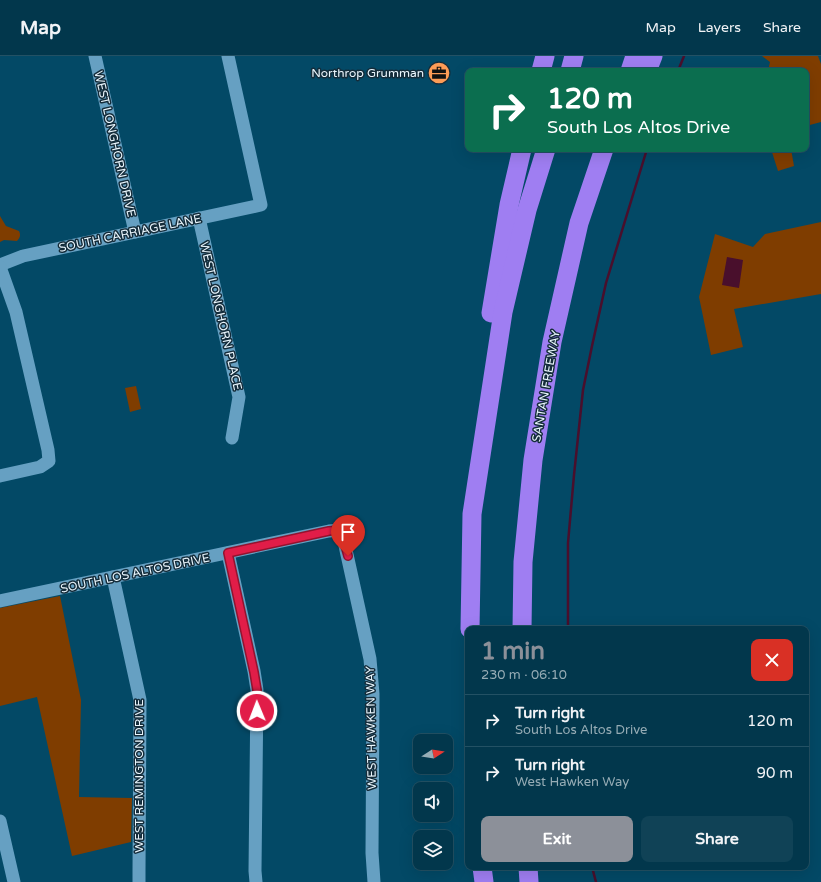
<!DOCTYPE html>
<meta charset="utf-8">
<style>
:root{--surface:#02374c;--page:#104256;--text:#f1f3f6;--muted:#96acb5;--line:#235164;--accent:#8c9099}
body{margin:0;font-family:"Varela Round",sans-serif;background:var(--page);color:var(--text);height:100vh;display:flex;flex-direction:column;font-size:15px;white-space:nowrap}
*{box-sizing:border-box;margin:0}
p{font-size:13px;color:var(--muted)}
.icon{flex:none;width:22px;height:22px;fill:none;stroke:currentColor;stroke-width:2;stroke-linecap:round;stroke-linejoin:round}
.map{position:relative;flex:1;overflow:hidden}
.drawer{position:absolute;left:465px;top:570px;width:344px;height:244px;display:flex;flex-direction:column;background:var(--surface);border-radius:8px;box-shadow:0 4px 16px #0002,0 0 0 1px var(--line)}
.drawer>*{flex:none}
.top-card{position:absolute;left:465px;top:12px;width:344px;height:84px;border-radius:8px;box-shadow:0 4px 16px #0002,0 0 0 1px var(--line);background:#0b6e4f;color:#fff;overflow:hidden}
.needle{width:26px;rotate:78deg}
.buttons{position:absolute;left:413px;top:678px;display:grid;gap:8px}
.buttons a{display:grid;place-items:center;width:40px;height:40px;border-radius:8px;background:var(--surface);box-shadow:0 4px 16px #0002,0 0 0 1px var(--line);font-size:20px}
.pin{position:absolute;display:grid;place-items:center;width:34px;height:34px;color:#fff;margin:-41px -17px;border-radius:50% 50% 50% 0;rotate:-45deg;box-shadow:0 0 4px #0007}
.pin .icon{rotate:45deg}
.me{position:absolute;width:44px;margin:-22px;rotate:359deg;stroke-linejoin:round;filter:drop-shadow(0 0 3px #0008)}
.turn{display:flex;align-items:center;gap:14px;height:84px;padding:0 16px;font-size:18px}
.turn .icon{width:52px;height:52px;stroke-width:2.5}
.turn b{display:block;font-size:28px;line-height:34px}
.round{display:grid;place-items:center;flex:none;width:42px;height:42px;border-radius:8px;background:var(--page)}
.headline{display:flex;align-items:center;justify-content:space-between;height:68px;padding:0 16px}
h1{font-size:24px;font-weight:700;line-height:30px;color:var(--accent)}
.primary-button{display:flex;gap:8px;margin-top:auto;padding:8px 16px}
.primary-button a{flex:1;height:46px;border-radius:8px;background:var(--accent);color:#fff;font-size:16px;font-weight:700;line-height:46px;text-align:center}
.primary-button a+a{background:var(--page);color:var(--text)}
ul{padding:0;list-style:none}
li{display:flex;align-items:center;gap:12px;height:52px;padding:0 16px;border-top:1px solid var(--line)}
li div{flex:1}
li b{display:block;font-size:15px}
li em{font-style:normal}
header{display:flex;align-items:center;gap:24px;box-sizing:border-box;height:56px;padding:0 20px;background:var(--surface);border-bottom:1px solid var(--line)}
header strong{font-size:19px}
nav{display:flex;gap:22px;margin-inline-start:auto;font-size:14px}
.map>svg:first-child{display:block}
</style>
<header>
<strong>Map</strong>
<nav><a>Map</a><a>Layers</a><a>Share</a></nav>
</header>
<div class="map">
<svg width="821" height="826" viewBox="0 0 821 826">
<rect width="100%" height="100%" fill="#034966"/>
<!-- green -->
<g fill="#7f3d00">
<polygon points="762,0 818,0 821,8 821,66 806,70 806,15 768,15 770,6"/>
<polygon points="771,93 791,93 794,110 778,115"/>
<path d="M0 160 6 170 19 175C21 179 20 182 17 185L4 184 0 186Z"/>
<polygon points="821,166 821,238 734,253 743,291 711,299 699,241 715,178 753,191 765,178"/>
<polygon points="136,330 141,353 130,356 125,332"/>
<polygon points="60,540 81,644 79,741 132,742 131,786 72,800 37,641 0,650 0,552"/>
</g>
<!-- water -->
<polygon fill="#490f2c" points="727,201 743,204 739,232 722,229"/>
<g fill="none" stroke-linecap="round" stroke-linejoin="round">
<!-- stream -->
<g stroke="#490f2c" stroke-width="2.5">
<polyline points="678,15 684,0"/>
<polyline points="568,573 568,487 574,419 583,334 592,290 606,227 647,93"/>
<polyline points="592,811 596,826"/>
</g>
<!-- minor -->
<g stroke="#66a0c2" stroke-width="13">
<polyline points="95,0 135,176"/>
<polyline points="199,162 239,341 232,382"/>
<polyline points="0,209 23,200 261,149 228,0"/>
<polyline points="0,211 16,256 48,394 49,405 40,411 0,420"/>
<polyline points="228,497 254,615 257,634 255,815 256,826"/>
<polyline points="113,521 140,644 139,815 139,826"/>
<polyline points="0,545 329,475 340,474 344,485 370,603 373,638 372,797 374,826"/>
<polyline points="0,765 14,826"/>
</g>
<!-- highway -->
<g stroke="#9f7ef2" stroke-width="19">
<polyline points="541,15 545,0"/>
<polyline points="570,15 574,0"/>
<polyline points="630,15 635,0"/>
<polyline points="647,15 653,0"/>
<polyline points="491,257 509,149 522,93"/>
<polyline points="470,573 472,458 503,256 527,154 546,93"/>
<polyline points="522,573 523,506 533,404 552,286 579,167 604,93"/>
<polyline points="482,811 484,826"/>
<polyline points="528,811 529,826"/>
</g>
</g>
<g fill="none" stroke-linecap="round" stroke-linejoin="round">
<!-- route casing -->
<g stroke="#92132f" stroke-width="10">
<polyline id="route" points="257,655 257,634 254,616 228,497 329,475 340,474 344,485 348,500"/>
</g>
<!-- route -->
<use href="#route" stroke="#e11d48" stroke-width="7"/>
</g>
<!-- icons -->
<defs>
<g id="office-disc" transform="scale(1.15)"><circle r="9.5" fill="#fd9c56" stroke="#142c3a"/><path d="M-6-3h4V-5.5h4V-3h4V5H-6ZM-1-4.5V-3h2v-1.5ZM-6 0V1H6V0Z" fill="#111"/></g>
</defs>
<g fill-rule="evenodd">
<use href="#office-disc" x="439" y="17"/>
</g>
<g text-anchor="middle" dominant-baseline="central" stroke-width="3" stroke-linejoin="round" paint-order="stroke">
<!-- poi labels -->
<g font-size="12" fill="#ebf7fe" stroke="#142c3a" text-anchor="end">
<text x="424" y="17">Northrop Grumman</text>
</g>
<!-- street labels -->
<g font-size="12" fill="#ebf7fe" stroke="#142c3a">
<text transform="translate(115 88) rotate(77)">WEST LONGHORN DRIVE</text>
<text transform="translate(130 177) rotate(-12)">SOUTH CARRIAGE LANE</text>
<text transform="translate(221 260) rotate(77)">WEST LONGHORN PLACE</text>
<text transform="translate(546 330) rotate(-80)">SANTAN FREEWAY</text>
<text transform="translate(135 517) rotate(-12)">SOUTH LOS ALTOS DRIVE</text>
<text transform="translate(371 672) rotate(-91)">WEST HAWKEN WAY</text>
<text transform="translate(139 720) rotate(-90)">WEST REMINGTON DRIVE</text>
</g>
</g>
</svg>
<div class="buttons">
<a><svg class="needle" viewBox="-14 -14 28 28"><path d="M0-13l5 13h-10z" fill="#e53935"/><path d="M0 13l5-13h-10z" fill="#96acb5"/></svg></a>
<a><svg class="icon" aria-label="sound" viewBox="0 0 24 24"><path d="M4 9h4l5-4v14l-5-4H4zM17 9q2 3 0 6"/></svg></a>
<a><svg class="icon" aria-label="layers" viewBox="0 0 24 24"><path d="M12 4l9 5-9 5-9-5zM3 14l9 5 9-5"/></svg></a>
</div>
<div class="pin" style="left:348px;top:500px;background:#d93025"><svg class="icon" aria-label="arrive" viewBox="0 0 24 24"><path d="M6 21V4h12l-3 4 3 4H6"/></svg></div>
<svg class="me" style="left:257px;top:655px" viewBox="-20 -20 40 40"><circle r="17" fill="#e11d48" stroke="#fff" stroke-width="3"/><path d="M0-11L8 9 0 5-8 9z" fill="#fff"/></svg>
<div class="top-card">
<div class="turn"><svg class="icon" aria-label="right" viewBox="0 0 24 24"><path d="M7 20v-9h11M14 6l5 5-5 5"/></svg><div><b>120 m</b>South Los Altos Drive</div></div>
</div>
<section class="drawer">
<div class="headline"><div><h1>1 min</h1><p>230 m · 06:10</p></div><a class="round" style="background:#d93025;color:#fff"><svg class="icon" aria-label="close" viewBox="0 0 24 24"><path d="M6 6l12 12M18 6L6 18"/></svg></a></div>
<ul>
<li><svg class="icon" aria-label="right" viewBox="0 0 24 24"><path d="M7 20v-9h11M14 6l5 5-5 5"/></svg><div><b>Turn right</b><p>South Los Altos Drive</p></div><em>120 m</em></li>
<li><svg class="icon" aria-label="right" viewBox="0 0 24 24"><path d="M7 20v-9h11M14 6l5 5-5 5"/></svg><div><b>Turn right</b><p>West Hawken Way</p></div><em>90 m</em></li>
</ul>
<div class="primary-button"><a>Exit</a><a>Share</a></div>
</section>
</div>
